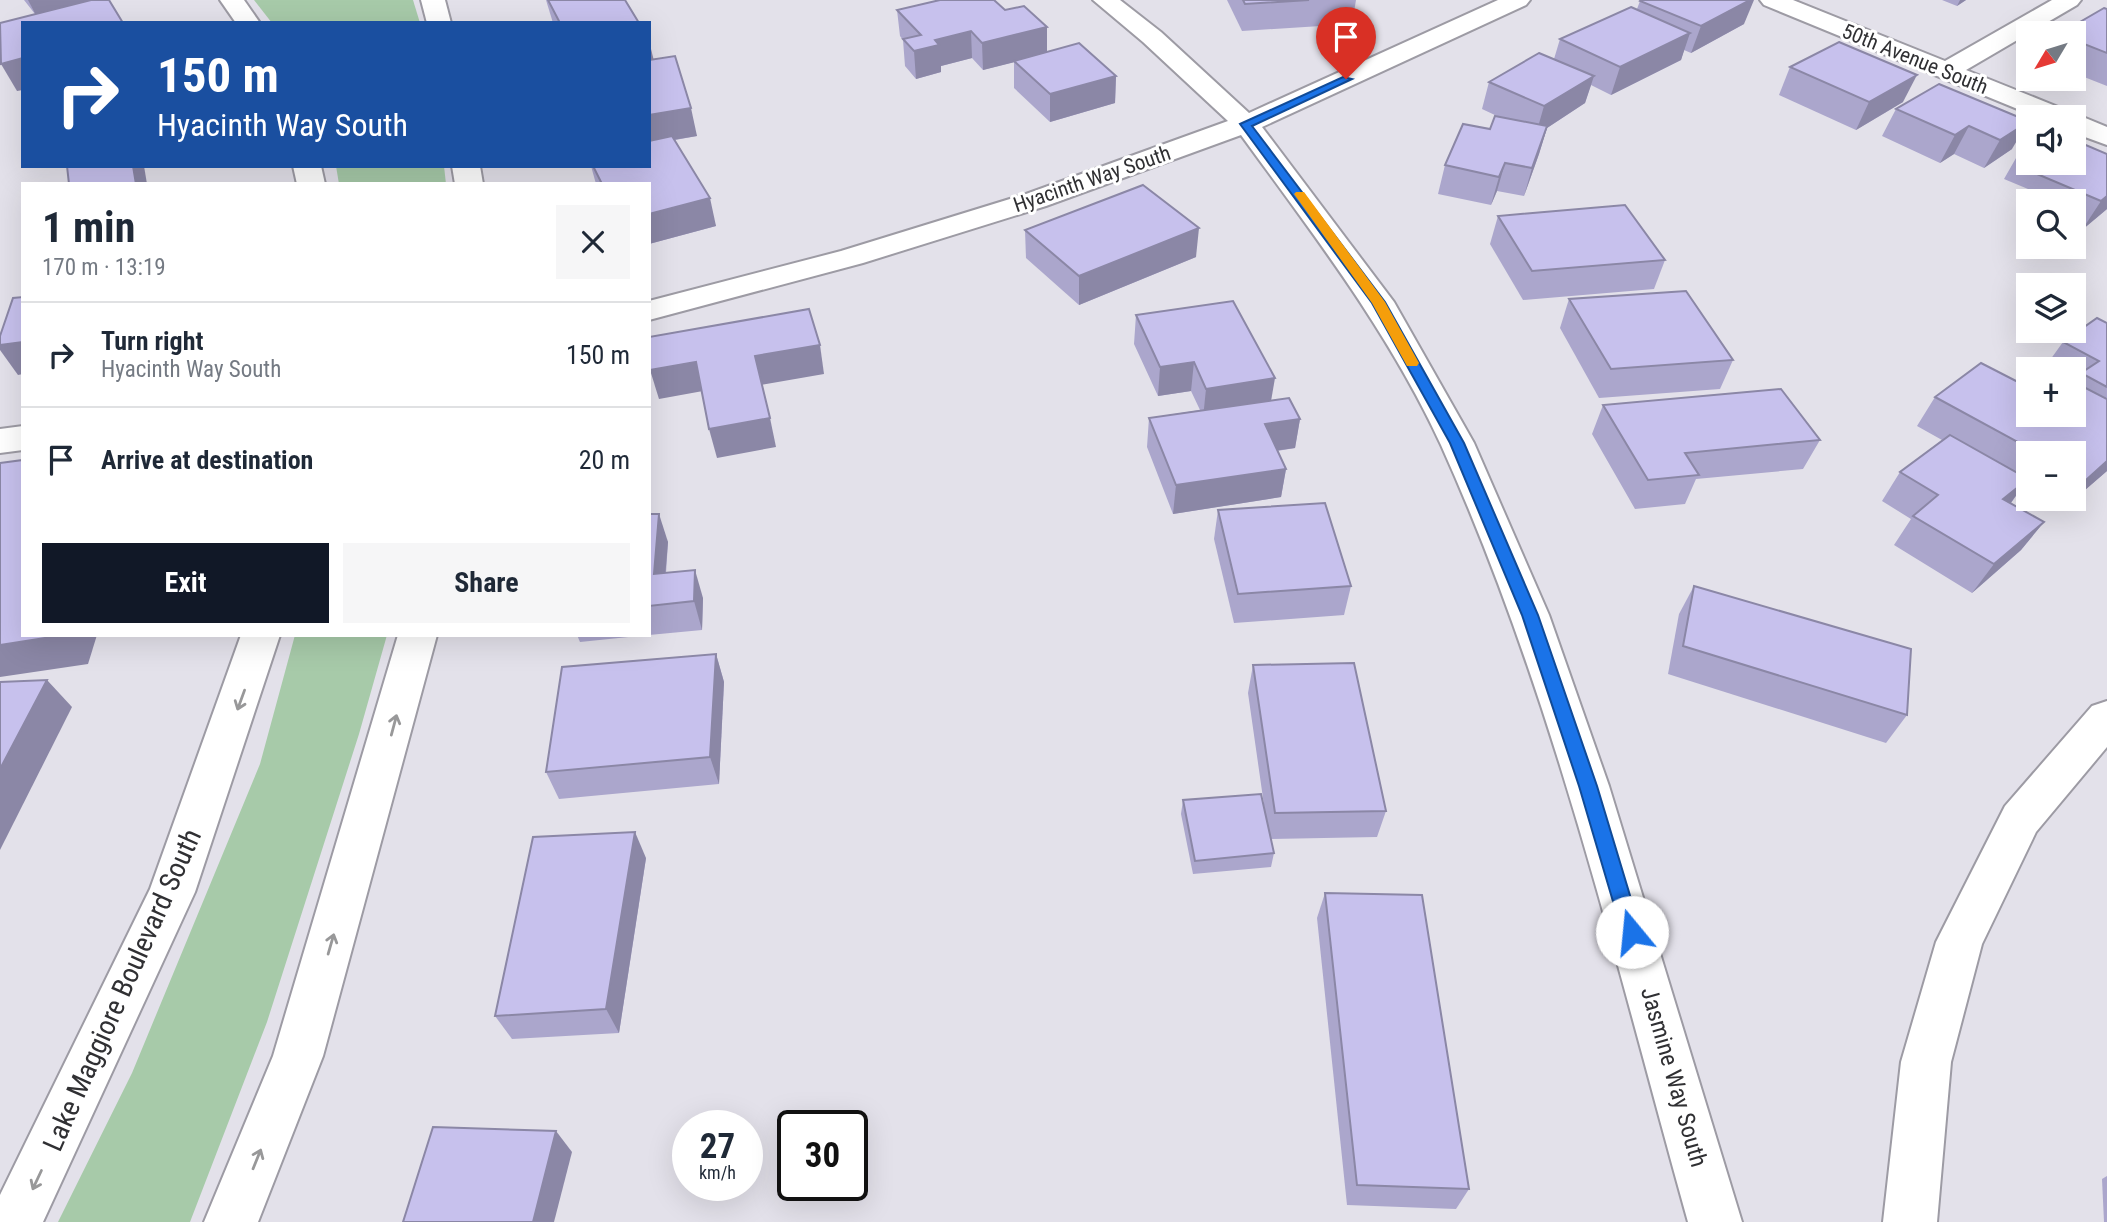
<!DOCTYPE html>
<meta charset="utf-8">
<style>
:root{--surface:#fff;--page:#f6f6f7;--text:#1f2937;--muted:#747a83;--line:#e0e1e3;--accent:#111827}
body{margin:0;font-family:"Roboto Condensed",sans-serif;background:var(--page);color:var(--text);height:100vh;display:flex;flex-direction:column;font-size:26px;white-space:nowrap}
*{box-sizing:border-box;margin:0}
p{font-size:23px;color:var(--muted)}
.icon{flex:none;width:38px;height:38px;fill:none;stroke:currentColor;stroke-width:2;stroke-linecap:round;stroke-linejoin:round}
.map{position:relative;flex:1;overflow:hidden}
.sheet{position:absolute;left:21px;top:182px;width:630px;height:455px;display:flex;flex-direction:column;background:var(--surface);border-radius:0px;box-shadow:0 7px 28px #0002}
.sheet>*{flex:none}
.guide{position:absolute;left:21px;top:21px;width:630px;height:147px;border-radius:0px;box-shadow:0 7px 28px #0002;background:#1a4fa0;color:#fff;overflow:hidden}
.needle{width:46px;rotate:232deg}
.controls{position:absolute;left:2016px;top:21px;display:grid;gap:14px}
.controls a{display:grid;place-items:center;width:70px;height:70px;border-radius:0px;background:var(--surface);box-shadow:0 7px 28px #0002;font-size:35px}
.speed{position:absolute;left:672px;top:1110px;display:flex;gap:14px;font-size:35px;font-weight:700;text-align:center}
.speed>*{display:grid;place-content:center;width:91px;height:91px;border-radius:50%;background:var(--surface);box-shadow:0 7px 28px #0002;line-height:1}
.speed small{font-size:18px;font-weight:400}
.speed .limit{border:4px solid #111;border-radius:10px;background:#fff;color:#111}
.pin{position:absolute;display:grid;place-items:center;width:60px;height:60px;color:#fff;margin:-72px -30px;border-radius:50% 50% 50% 0;rotate:-45deg;box-shadow:0 0 7px #0007}
.pin .icon{rotate:45deg}
.me{position:absolute;width:77px;margin:-38px;rotate:343deg;stroke-linejoin:round;filter:drop-shadow(0 0 5px #0008)}
.turn{display:flex;align-items:center;gap:24px;height:147px;padding:0 21px;font-size:32px}
.turn .icon{width:91px;height:91px;stroke-width:2.5}
.turn b{display:block;font-size:49px;line-height:60px}
.round{display:grid;place-items:center;flex:none;width:74px;height:74px;border-radius:0px;background:var(--page)}
.summary{display:flex;align-items:center;justify-content:space-between;height:119px;padding:0 21px}
h1{font-size:42px;font-weight:700;line-height:52px}
.primary-button{display:flex;gap:14px;margin-top:auto;padding:14px 21px}
.primary-button a{flex:1;height:80px;border-radius:0px;background:var(--accent);color:#fff;font-size:28px;font-weight:700;line-height:80px;text-align:center}
.primary-button a+a{background:var(--page);color:var(--text)}
ul{padding:0;list-style:none}
li{display:flex;align-items:center;gap:21px;height:105px;padding:0 21px;border-top:2px solid var(--line)}
li div{flex:1}
li b{display:block;font-size:26px}
li em{font-style:normal}
.map>svg:first-child{display:block}
</style>
<div class="map">
<svg width="2107" height="1222" viewBox="0 0 2107 1222">
<rect width="100%" height="100%" fill="#e3e1ea"/>
<!-- green -->
<g fill="#a7caa9">
<polygon points="254,0 413,0 420,23 272,23"/>
<polygon points="336,166 444,166 446,184 339,184"/>
<polygon points="295,635 387,635 359,734 267,1022 190,1222 58,1222 132,1073 260,764"/>
</g>
<g fill="none" stroke-linecap="round" stroke-linejoin="round">
<!-- minor casing -->
<g stroke="#9d9ba4" stroke-width="4">
<g id="minor">
<polygon points="220,0 244,0 260,23 236,23"/>
<polygon points="421,0 445,0 451,23 427,23"/>
<path d="M1093 0H1120L1161 32 1249 113 1498 0H1530L1526 5 1262 127 1394 302 1474 443 1549 615 1609 786 1742 1222H1688C1615 961 1553 693 1441 445 1389 332 1313 234 1241 135L1046 206 863 263 649 320V301L841 251 1026 194 1228 121 1143 42Z"/>
<polygon points="1760,0 1793,0 1945,61 2052,0 2081,0 2077,5 1966,70 2068,111 2071,116 2083,117 2107,127 2107,145 2074,133 2074,117 2037,117 1764,5"/>
<polygon points="293,166 321,166 325,184 297,184"/>
<polygon points="452,166 480,166 483,184 455,184"/>
<polygon points="23,426 23,450 0,453 0,429"/>
<polygon points="241,635 280,635 195,892 43,1222 0,1222 0,1195 150,889"/>
<polygon points="398,635 437,635 323,1056 258,1222 204,1222 273,1056"/>
<polygon points="2107,701 2107,747 2036,832 1982,944 1951,1062 1937,1222 1883,1222 1901,1062 1936,942 2005,806 2092,706"/>
</g>
</g>
<!-- minor -->
<use href="#minor" fill="#fff" fill-rule="evenodd"/>
</g>
<!-- wall -->
<g fill="#aba6cc">
<polygon points="24,0 109,0 17,91 35,14"/>
<polygon points="546,0 625,0 639,23 553,23"/>
<polygon points="1227,0 1356,0 1352,24 1242,31"/>
<polygon points="1942,0 1966,0 1957,6"/>
<polygon points="1640,1 1744,24 1691,53 1684,50 1681,60 1611,95 1591,85 1585,103 1547,128 1539,154 1524,196 1497,191 1491,205 1438,194 1445,165 1490,129 1497,116 1482,109 1489,82 1554,59 1560,39 1637,9"/>
<polygon points="2107,9 2107,86 2074,73 2074,33"/>
<polygon points="897,10 1005,10 1047,27 1047,52 1116,76 1115,103 1050,122 1014,88 1014,62 983,70 972,58 941,66 941,72 916,79 905,66 903,40 900,36"/>
<polygon points="649,41 653,60 697,136 675,140 716,226 649,244 649,184 596,184 591,166 649,166"/>
<polygon points="1790,67 1903,102 1856,130 1779,95"/>
<polygon points="1939,84 2012,149 1984,168 1954,154 1940,163 1882,136 1896,109"/>
<polygon points="2028,145 2028,163 2074,163 2107,154 2107,209 2082,230 2074,226 2074,201 2028,201 2028,206 2020,203 2028,189 2004,179 2020,151"/>
<polygon points="1498,216 1665,260 1654,289 1523,300 1490,244"/>
<polygon points="1025,230 1196,257 1079,305 1026,258"/>
<polygon points="1569,299 1733,360 1720,389 1599,398 1560,328"/>
<polygon points="1136,315 1300,419 1295,448 1277,451 1286,469 1281,497 1173,514 1147,447 1149,418 1200,410 1191,391 1158,396 1134,344"/>
<polygon points="2107,323 2107,471 2063,509 2046,499 2074,499 2074,453 2028,453 2028,489 2023,486 2011,503 2044,522 2021,550 1972,593 1894,545 1911,519 1882,501 1900,472 1942,440 1917,426 1935,397 2074,415 2074,369 2032,369 2045,367 2063,342"/>
<polygon points="1603,405 1820,440 1803,469 1696,479 1685,504 1635,509 1592,434"/>
<polygon points="1218,510 1351,586 1344,615 1234,623 1214,539"/>
<polygon points="649,514 668,542 666,573 703,598 702,630 649,635"/>
<polygon points="1694,586 1907,715 1886,743 1668,674 1679,614"/>
<polygon points="577,635 648,635 580,642"/>
<polygon points="716,654 724,682 719,784 559,799 546,772"/>
<polygon points="1253,665 1386,811 1377,837 1271,839 1274,853 1271,867 1193,874 1181,814 1183,800 1266,819 1248,693"/>
<polygon points="646,858 619,1033 512,1039 495,1016"/>
<polygon points="1325,893 1469,1189 1456,1209 1347,1205 1317,918"/>
<polygon points="2107,1176 2107,1222 2104,1222 2102,1179"/>
</g>
<!-- shaded-wall -->
<g fill="#8b87a6">
<polygon points="28,0 99,0 38,19"/>
<polygon points="1750,0 1754,0 1744,24 1691,53 1701,26"/>
<polygon points="1960,0 1966,0 1957,6"/>
<polygon points="1047,27 1047,54 983,70 982,43"/>
<polygon points="971,31 972,58 941,66 941,72 916,79 914,51 935,40"/>
<polygon points="1690,33 1681,60 1611,95 1620,67"/>
<polygon points="649,41 655,65 649,66"/>
<polygon points="23,58 23,90 17,91 1,64"/>
<polygon points="1917,75 1903,102 1856,130 1869,102"/>
<polygon points="1116,76 1115,103 1050,122 1050,94"/>
<polygon points="1594,76 1585,103 1547,128 1539,154 1524,196 1532,168 1536,134 1544,106"/>
<polygon points="691,108 697,136 649,144 649,115"/>
<polygon points="2028,122 2012,149 1984,168 2000,140"/>
<polygon points="1969,126 1954,154 1940,163 1955,135"/>
<polygon points="1505,163 1497,191 1491,205 1499,177"/>
<polygon points="133,166 144,166 147,184 136,184"/>
<polygon points="2107,196 2107,209 2082,230 2101,201"/>
<polygon points="710,198 716,226 649,244 649,214"/>
<polygon points="1199,228 1196,257 1079,305 1079,276"/>
<polygon points="23,342 23,374 18,375 0,350 0,345"/>
<polygon points="820,345 824,374 761,385 755,356"/>
<polygon points="696,362 703,391 659,399 650,370"/>
<polygon points="1194,362 1191,391 1158,396 1160,367"/>
<polygon points="1275,378 1270,407 1203,418 1206,389"/>
<polygon points="770,418 776,447 717,458 709,429"/>
<polygon points="1300,419 1295,448 1260,453 1265,424"/>
<polygon points="2107,461 2107,471 2063,509 2071,499 2074,499 2074,495 2086,480"/>
<polygon points="1286,469 1281,497 1173,514 1176,485"/>
<polygon points="2028,479 2007,508 2003,499"/>
<polygon points="659,514 668,542 663,602 654,574"/>
<polygon points="2044,522 2021,550 1972,593 1994,564"/>
<polygon points="695,570 703,598 702,630 694,601"/>
<polygon points="64,635 97,635 88,664 0,677 0,645"/>
<polygon points="716,654 724,682 719,784 710,757"/>
<polygon points="47,680 72,707 0,850 0,769"/>
<polygon points="635,832 646,858 619,1033 606,1009"/>
<polygon points="556,1131 572,1152 554,1222 533,1222"/>
</g>
<!-- building -->
<g fill="#c7c1ed" stroke="#8b87a6" stroke-width="2">
<polygon points="91,0 109,0 123,23 23,23 23,58 1,64 0,23"/>
<polygon points="548,0 625,0 639,23 560,23"/>
<polygon points="940,0 994,0 1005,10 1024,6 1047,27 982,43 971,31 935,40 939,45 914,51 903,39 921,35 897,10"/>
<polygon points="1243,0 1309,0 1245,4"/>
<polygon points="1641,0 1750,0 1701,26 1640,1"/>
<polygon points="1631,7 1690,33 1620,67 1560,39"/>
<polygon points="2104,8 2107,9 2107,53 2074,40 2074,33 2061,33"/>
<polygon points="1839,42 1917,75 1869,102 1790,67"/>
<polygon points="1079,43 1116,76 1050,94 1014,61"/>
<polygon points="1539,53 1594,76 1544,106 1489,82"/>
<polygon points="675,56 691,108 649,115 649,60"/>
<polygon points="1939,84 2028,121 2028,122 2000,140 1969,126 1955,135 1896,109"/>
<polygon points="1495,116 1547,126 1532,168 1505,163 1499,177 1445,165 1463,124 1490,129"/>
<polygon points="672,136 710,198 649,214 649,184 602,184 593,166 649,166 649,141"/>
<polygon points="2074,140 2107,154 2107,196 2101,201 2037,174 2051,164 2049,163 2074,163"/>
<polygon points="2028,145 2028,154 2020,151"/>
<polygon points="67,166 133,166 136,184 69,184"/>
<polygon points="1143,185 1199,228 1079,276 1025,230"/>
<polygon points="1625,205 1665,260 1532,271 1498,216"/>
<polygon points="1686,291 1733,360 1611,369 1569,299"/>
<polygon points="23,297 23,342 0,345 0,336 13,298"/>
<polygon points="1233,301 1275,378 1206,389 1194,362 1160,367 1136,315"/>
<polygon points="809,309 820,345 755,356 770,418 709,429 696,362 650,370 649,363 649,337"/>
<polygon points="2097,318 2107,323 2107,387 2081,373 2099,361 2063,342"/>
<polygon points="1981,363 2016,381 2028,372 2028,415 2074,415 2074,382 2107,399 2107,461 2086,480 2074,473 2074,453 2038,453 1935,397"/>
<polygon points="2039,364 2049,369 2032,369"/>
<polygon points="1781,389 1820,440 1685,453 1699,475 1648,480 1603,405"/>
<polygon points="1289,398 1300,419 1265,424 1286,469 1176,485 1149,418"/>
<polygon points="1950,435 2028,479 2003,499 2044,522 1994,564 1913,516 1938,495 1900,472"/>
<polygon points="23,460 23,635 64,635 0,645 0,463"/>
<polygon points="1325,503 1351,586 1238,594 1218,510"/>
<polygon points="649,514 659,514 654,574 695,570 694,601 649,606"/>
<polygon points="1694,586 1911,649 1907,715 1683,646"/>
<polygon points="716,654 710,757 546,772 562,667"/>
<polygon points="1354,663 1386,811 1275,813 1253,665"/>
<polygon points="47,680 0,769 0,682"/>
<polygon points="1261,794 1274,853 1195,861 1183,800"/>
<polygon points="635,832 606,1009 495,1016 533,837"/>
<polygon points="1325,893 1422,895 1469,1189 1357,1185"/>
<polygon points="433,1127 556,1131 533,1222 403,1222"/>
</g>
<!-- one-way arrows -->
<defs><path id="oneway-shaft" d="M-6 0H5M1.5-3L5.5 0L1.5 3" fill="none" stroke-width="1.6" stroke-linecap="round" stroke-linejoin="round" transform="scale(1.75)"/></defs>
<g stroke="#989899">
<use href="#oneway-shaft" transform="translate(241 700) rotate(110)"/>
<use href="#oneway-shaft" transform="translate(394 725) rotate(-75)"/>
<use href="#oneway-shaft" transform="translate(331 944) rotate(-74)"/>
<use href="#oneway-shaft" transform="translate(257 1159) rotate(-68)"/>
<use href="#oneway-shaft" transform="translate(37 1180) rotate(115)"/>
</g>
<!-- route -->
<polygon fill="#1a73e8" stroke="#114b97" stroke-width="2" points="1343,77 1352,79 1252,126 1385,302 1464,443 1538,615 1597,786 1641,932 1638,938 1632,940 1625,938 1622,932 1579,786 1522,615 1450,443 1372,303 1240,124"/>
<!-- slow -->
<polygon fill="#f59e0b" points="1296,192 1304,192 1385,302 1419,363 1417,366 1407,366 1372,303 1294,194"/>
<g text-anchor="middle" dominant-baseline="central" stroke-width="6" stroke-linejoin="round" paint-order="stroke">
<!-- far-street labels -->
<g font-size="21" fill="#303033" stroke="#fff">
<text transform="translate(1915 59) rotate(22)">50th Avenue South</text>
<text transform="translate(1092 179) rotate(-19)">Hyacinth Way South</text>
</g>
<!-- street labels -->
<g font-size="24" fill="#303033" stroke="#fff">
<text transform="translate(1674 1077) rotate(74)">Jasmine Way South</text>
</g>
<!-- near-street labels -->
<g font-size="28" fill="#303033" stroke="#fff">
<text transform="translate(122 990) rotate(-66)">Lake Maggiore Boulevard South</text>
</g>
</g>
</svg>
<div class="controls">
<a><svg class="needle" viewBox="-14 -14 28 28"><path d="M0-13l5 13h-10z" fill="#e53935"/><path d="M0 13l5-13h-10z" fill="#747a83"/></svg></a>
<a><svg class="icon" aria-label="sound" viewBox="0 0 24 24"><path d="M4 9h4l5-4v14l-5-4H4zM17 9q2 3 0 6"/></svg></a>
<a><svg class="icon" aria-label="search" viewBox="0 0 24 24"><circle cx="10" cy="10" r="6"/><path d="M15 15l6 6"/></svg></a>
<a><svg class="icon" aria-label="layers" viewBox="0 0 24 24"><path d="M12 4l9 5-9 5-9-5zM3 14l9 5 9-5"/></svg></a>
<a>+</a>
<a>−</a>
</div>
<div class="speed"><div>27<small>km/h</small></div><div class="limit">30</div></div>
<div class="pin" style="left:1346px;top:79px;background:#d93025"><svg class="icon" aria-label="arrive" viewBox="0 0 24 24"><path d="M6 21V4h12l-3 4 3 4H6"/></svg></div>
<svg class="me" style="left:1632px;top:932px" viewBox="-20 -20 40 40"><circle r="19" fill="#fff"/><path d="M0-13L10 11 0 6-10 11z" fill="#1a73e8"/></svg>
<div class="guide">
<div class="turn"><svg class="icon" aria-label="right" viewBox="0 0 24 24"><path d="M7 20v-9h11M14 6l5 5-5 5"/></svg><div><b>150 m</b>Hyacinth Way South</div></div>
</div>
<section class="sheet">
<div class="summary"><div><h1>1 min</h1><p>170 m · 13:19</p></div><a class="round"><svg class="icon" aria-label="close" viewBox="0 0 24 24"><path d="M6 6l12 12M18 6L6 18"/></svg></a></div>
<ul>
<li><svg class="icon" aria-label="right" viewBox="0 0 24 24"><path d="M7 20v-9h11M14 6l5 5-5 5"/></svg><div><b>Turn right</b><p>Hyacinth Way South</p></div><em>150 m</em></li>
<li><svg class="icon" aria-label="arrive" viewBox="0 0 24 24"><path d="M6 21V4h12l-3 4 3 4H6"/></svg><div><b>Arrive at destination</b></div><em>20 m</em></li>
</ul>
<div class="primary-button"><a>Exit</a><a>Share</a></div>
</section>
</div>
